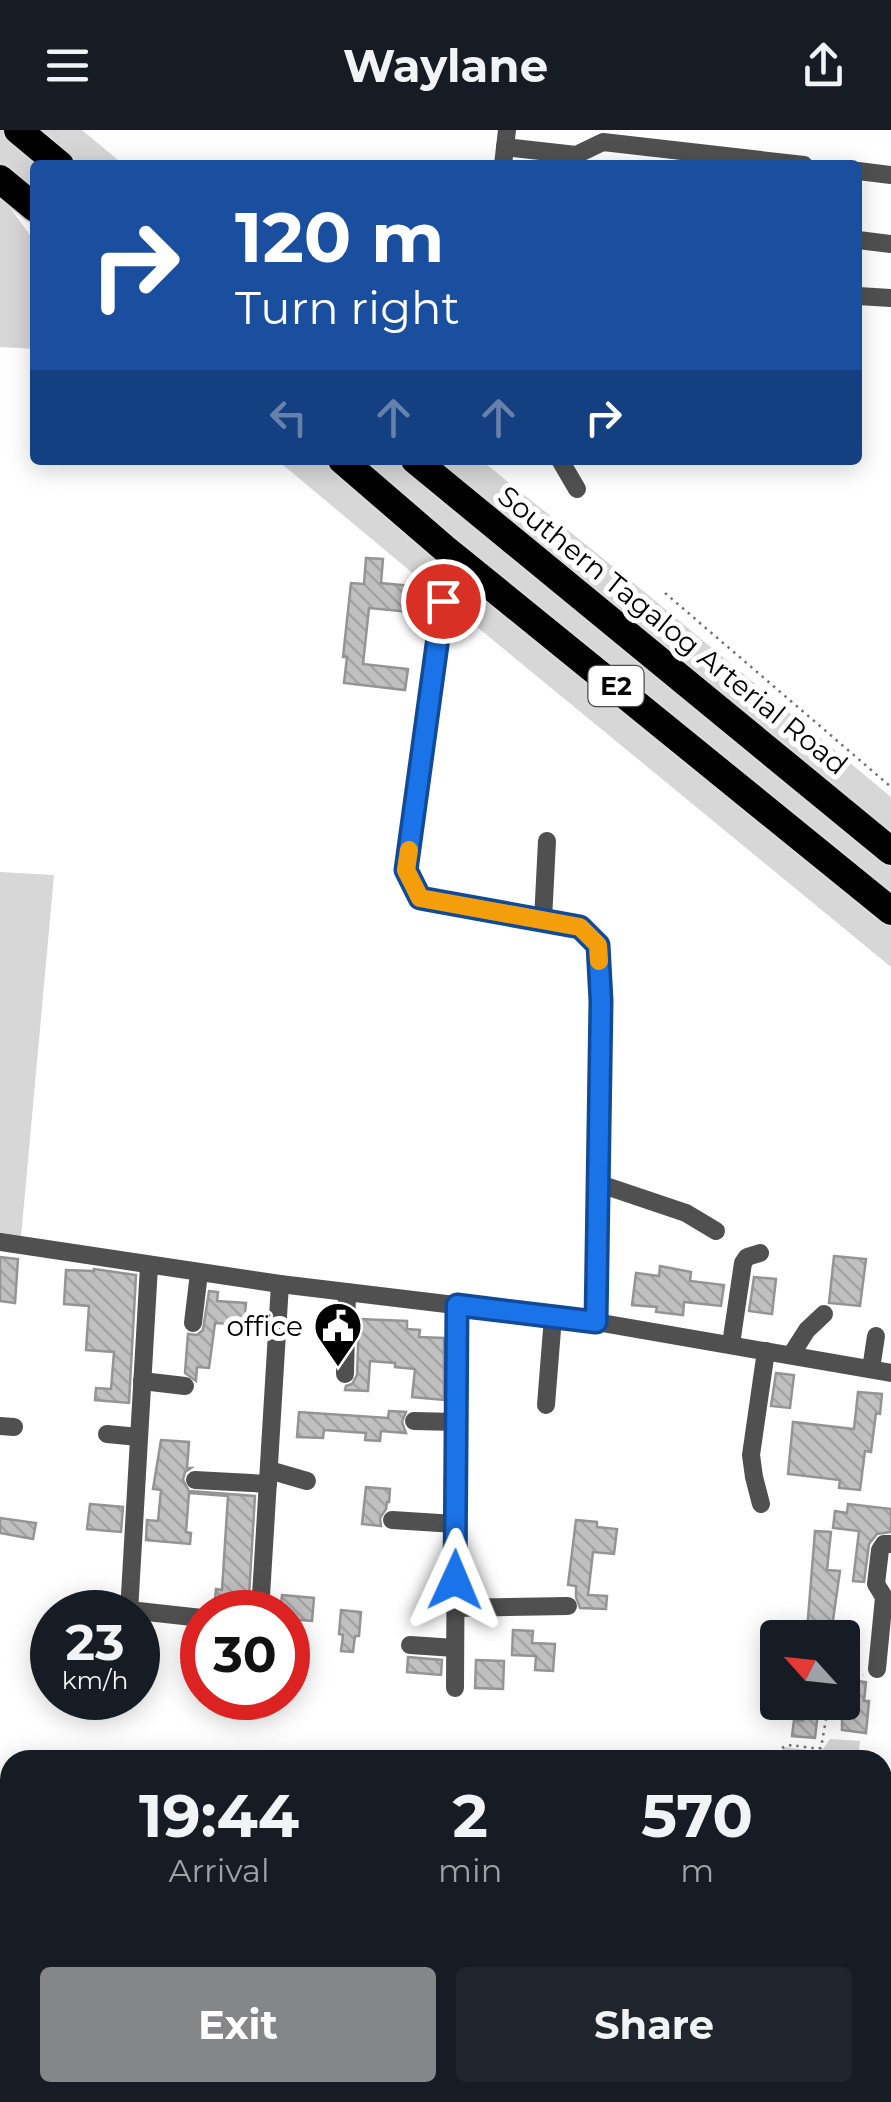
<!DOCTYPE html>
<style>
:root{--surface:#171b24;--page:#20242c;--text:#f1f3f6;--muted:#9ea1a6;--accent:#858687}
body{margin:0;font-family:Montserrat,sans-serif;background:var(--page);color:var(--text);height:100vh;display:flex;flex-direction:column;font-size:38px;white-space:nowrap}
*{box-sizing:border-box;margin:0}
p{font-size:32px;color:var(--muted)}
.icon{flex:none;width:55px;height:55px;fill:none;stroke:currentColor;stroke-width:2;stroke-linecap:round;stroke-linejoin:round}
.map{position:relative;flex:1;overflow:hidden}
.sheet{position:absolute;left:0px;top:1620px;width:892px;height:352px;display:flex;flex-direction:column;background:var(--surface);border-radius:30px 30px 0 0;box-shadow:0 5px 25px #0003}
.sheet>*{flex:none}
.banner{position:absolute;left:30px;top:30px;width:832px;height:305px;border-radius:10px;box-shadow:0 5px 25px #0003;background:#1a4fa0;color:#fff;overflow:hidden}
.needle{width:65px;rotate:297deg}
.tools{position:absolute;left:760px;top:1490px;display:grid;gap:20px}
.tools a{display:grid;place-items:center;width:100px;height:100px;border-radius:10px;background:var(--surface);box-shadow:0 5px 25px #0003;font-size:50px}
.speed{position:absolute;left:30px;top:1460px;display:flex;gap:20px;font-size:50px;font-weight:700;text-align:center}
.speed>*{display:grid;place-content:center;width:130px;height:130px;border-radius:50%;background:var(--surface);box-shadow:0 5px 25px #0003;line-height:1}
.speed small{font-size:25px;font-weight:400}
.speed .limit{border:15px solid #d22;background:#fff;color:#111}
.pin{position:absolute;display:grid;place-items:center;width:85px;height:85px;color:#fff;margin:-42px;border:5px solid #fff;border-radius:50%;box-shadow:0 2px 10px #0007}
.me{position:absolute;width:110px;margin:-55px;rotate:1deg;stroke-linejoin:round;filter:drop-shadow(0 0 8px #0008)}
.turn{display:flex;align-items:center;gap:35px;height:210px;padding:0 40px;font-size:45px}
.turn .icon{width:130px;height:130px;stroke-width:2.5}
.turn b{display:block;font-size:70px;line-height:85px}
.lanes{display:flex;align-items:center;height:95px;padding:0 40px;background:#0003;justify-content:center;gap:50px;direction:ltr}
.lanes .off{opacity:.35}
.eta{display:flex;justify-content:space-evenly;align-items:center;height:170px;text-align:center}
.eta b{font-size:60px;font-weight:700;line-height:70px}
.button{display:flex;gap:20px;margin-top:auto;padding:20px 40px}
.button a{flex:1;height:115px;border-radius:10px;background:var(--accent);color:#fff;font-size:40px;font-weight:700;line-height:115px;text-align:center}
.button a+a{background:var(--page);color:var(--text)}
header{display:flex;justify-content:space-between;align-items:center;height:130px;padding:0 40px;background:var(--surface);font-size:45px;font-weight:700}
.map>svg:first-child{display:block}
</style>
<header><svg class="icon" aria-label="menu" viewBox="0 0 24 24"><path d="M4 6h16M4 12h16M4 18h16"/></svg>Waylane<svg class="icon" aria-label="share" viewBox="0 0 24 24"><path d="M12 15V3M7 8l5-5 5 5M5 13v7h14v-7"/></svg></header>
<div class="map">
<svg width="891" height="1972" viewBox="0 0 891 1972">
<defs>
<pattern id="building-back-hatch" width="6" height="6" patternUnits="userSpaceOnUse" patternTransform="scale(2.5)"><rect width="6" height="6" fill="#c0c0c0"/><path d="M-1 5l2 2M0 0l6 6M5-1l2 2" fill="none" stroke="#a3a3a3"/></pattern>
</defs>
<rect width="100%" height="100%" fill="#fff"/>
<!-- grass -->
<g fill="#d7d7d7">
<polygon points="0,0 5,0 46,35 35,35 35,64 0,35"/>
<polygon points="37,0 82,0 124,35 78,35"/>
<polygon points="0,64 35,112 35,219 0,217"/>
<polygon points="277,330 322,330 336,337 891,793 891,837 488,506"/>
<polygon points="358,330 403,330 891,730 891,767"/>
<polygon points="434,330 481,330 647,464 891,667 891,704"/>
<polygon points="0,742 54,745 21,1107 0,1105"/>
<polygon points="830,1609 860,1611 858,1630 775,1630 785,1617 821,1622"/>
<polygon points="33,1963 33,1962 170,1963 169,1972 32,1972"/>
</g>
<!-- building -->
<g fill="url(#building-back-hatch)" stroke="#949494" stroke-width="2.5">
<polygon points="366,428 383,429 381,453 423,457 420,483 369,478 363,534 408,539 405,560 344,553 347,527 343,527 351,453 364,454"/>
<polygon points="834,1126 866,1129 860,1176 829,1173"/>
<polygon points="0,1127 18,1129 15,1173 0,1171"/>
<polygon points="660,1136 691,1142 690,1151 724,1155 721,1176 684,1172 683,1185 656,1182 657,1177 632,1175 636,1143 659,1146"/>
<polygon points="94,1139 136,1145 129,1273 95,1270 96,1258 111,1259 114,1222 86,1220 89,1176 64,1174 66,1140 94,1141"/>
<polygon points="754,1147 776,1149 772,1184 749,1181"/>
<polygon points="209,1161 218,1162 217,1171 246,1173 244,1195 215,1193 209,1238 197,1237 196,1251 185,1243 188,1204 197,1205 203,1200"/>
<polygon points="359,1189 407,1191 407,1199 420,1200 419,1207 444,1208 444,1270 412,1267 415,1239 395,1237 395,1233 370,1231 368,1261 345,1260 346,1256 352,1254 357,1245"/>
<polygon points="776,1243 794,1245 790,1278 771,1276"/>
<polygon points="858,1262 882,1264 880,1284 876,1283 871,1322 865,1321 860,1360 839,1358 840,1350 788,1344 793,1292 854,1299"/>
<polygon points="389,1281 406,1282 402,1292 406,1303 381,1301 380,1311 365,1310 366,1303 324,1300 323,1308 297,1307 299,1282 388,1288"/>
<polygon points="161,1310 189,1312 187,1338 191,1338 185,1342 183,1350 189,1361 255,1366 248,1482 214,1482 216,1459 222,1460 228,1366 189,1363 186,1402 191,1403 190,1414 146,1410 147,1390 158,1391 161,1360 153,1359"/>
<polygon points="366,1357 390,1359 389,1372 387,1372 386,1379 380,1388 381,1396 362,1394"/>
<polygon points="90,1374 123,1377 121,1402 87,1399"/>
<polygon points="848,1374 891,1379 891,1402 877,1404 869,1414 864,1452 853,1451 859,1401 833,1398 835,1381 847,1383"/>
<polygon points="0,1388 36,1393 33,1409 0,1403"/>
<polygon points="576,1390 597,1392 597,1397 617,1399 614,1424 593,1422 588,1465 607,1466 606,1479 580,1478 576,1467 576,1456 568,1455"/>
<polygon points="815,1401 831,1402 827,1440 840,1441 831,1504 807,1501"/>
<polygon points="282,1465 314,1468 312,1491 288,1489 288,1482 280,1482"/>
<polygon points="341,1480 361,1482 359,1506 355,1506 353,1522 341,1521 343,1505 339,1504"/>
<polygon points="513,1500 533,1501 532,1513 555,1514 553,1541 535,1540 536,1526 512,1525"/>
<polygon points="408,1527 442,1530 441,1545 407,1542"/>
<polygon points="476,1530 504,1531 503,1559 475,1558"/>
<polygon points="842,1549 866,1552 864,1571 869,1571 866,1603 842,1600"/>
<polygon points="805,1572 819,1574 815,1608 792,1606 794,1590 803,1591"/>
</g>
<g fill="none" stroke-linecap="round" stroke-linejoin="round">
<!-- highway casing -->
<g stroke="#dbdbdb" stroke-width="32">
<g id="highway">
<polyline points="18,0 60,35"/>
<polyline points="0,49 35,78"/>
<polyline points="342,330 444,418 891,781"/>
<polyline points="415,330 891,721"/>
</g>
</g>
<!-- path -->
<g stroke="#727272" stroke-width="2.5" stroke-dasharray="2.5 5" stroke-linecap="butt">
<polyline points="665,463 891,657"/>
<polyline points="842,1568 847,1565 853,1545 864,1545"/>
<path d="M773 1630C785 1605 799 1620 821 1618L829 1572"/>
<polyline points="882,1881 891,1882"/>
<polyline points="813,1972 814,1962"/>
</g>
<!-- minor -->
<g stroke="#505050" stroke-width="18">
<polyline points="505,17 576,25 603,12 804,35"/>
<polyline points="503,35 507,0"/>
<polyline points="858,41 891,45"/>
<polyline points="858,110 891,114"/>
<polyline points="858,166 891,168"/>
<polyline points="560,330 577,359"/>
<polyline points="443,471 407,740 419,768 580,797 598,815 601,871 596,1192"/>
<polyline points="543,790 547,711"/>
<polyline points="597,1053 686,1083 716,1101"/>
<polyline points="0,1112 280,1154 596,1192 891,1243"/>
<polyline points="193,1193 199,1143"/>
<polyline points="731,1214 743,1133 747,1127 760,1123"/>
<polyline points="791,1225 807,1200 824,1184"/>
<polyline points="871,1239 876,1206"/>
<polyline points="345,1244 347,1162"/>
<polyline points="142,1251 185,1256"/>
<polyline points="546,1275 553,1187"/>
<polyline points="414,1291 456,1292"/>
<polyline points="0,1296 14,1297"/>
<polyline points="107,1304 139,1307"/>
<polyline points="269,1340 307,1351"/>
<polyline points="195,1350 268,1354"/>
<polyline points="761,1374 754,1347 751,1325 766,1221"/>
<polyline points="392,1390 455,1394"/>
<polyline points="454,1478 568,1476"/>
<polyline points="129,1480 202,1488"/>
<polyline points="129,1482 149,1136"/>
<polyline points="260,1482 280,1154"/>
<polyline points="410,1515 455,1518"/>
<polyline points="877,1539 884,1467 876,1454 880,1420 884,1414 891,1414"/>
<polyline points="455,1558 457,1175"/>
</g>
<!-- highway -->
<use href="#highway" stroke="#000" stroke-width="28"/>
</g>
<g fill="none" stroke-linecap="round" stroke-linejoin="round">
<!-- route casing -->
<g stroke="#114b97" stroke-width="25">
<polyline id="route" points="443,471 406,740 420,768 580,797 598,815 601,871 596,1192 457,1175 455,1450"/>
</g>
<!-- route -->
<use href="#route" stroke="#1a73e8" stroke-width="18"/>
<!-- slow -->
<polyline stroke="#f59e0b" stroke-width="18" points="409,720 406,740 420,768 580,797 598,815 599,831"/>
</g>
<!-- icons -->
<defs>
<g id="civic-pin" transform="scale(2.5)"><path d="M0 17L-7.5 6A9.5 9.5 0 1 1 7.5 6Z" fill="#000" stroke="#fff"/><path d="M-.6-6.5H3V-4.5H.6V-3L4-1V1h2V6H-6V1h2V-1L-.6-3ZM-1.2 2.5V6h2.4V2.5Z" fill="#fff"/></g>
</defs>
<g fill-rule="evenodd">
<use href="#civic-pin" x="338" y="1196"/>
</g>
<g text-anchor="middle" dominant-baseline="central" stroke-width="10" stroke-linejoin="round" paint-order="stroke">
<!-- shield labels -->
<rect fill="#fff" stroke="#4c4c4c" stroke-width="2.5" x="588.5" y="536" width="55" height="40" rx="8"/>
<g font-size="25" font-weight="bold" fill="#000">
<text x="616" y="556">E2</text>
</g>
<!-- street labels -->
<g font-size="28" fill="#000" stroke="#fff">
<text transform="translate(673 500) rotate(39)">Southern Tagalog Arterial Road</text>
</g>
<!-- poi labels -->
<g font-size="28" fill="#000" stroke="#fff" text-anchor="end">
<text x="303" y="1196">office</text>
</g>
</g>
</svg>
<div class="tools">
<a><svg class="needle" viewBox="-14 -14 28 28"><path d="M0-13l5 13h-10z" fill="#e53935"/><path d="M0 13l5-13h-10z" fill="#9ea1a6"/></svg></a>
</div>
<div class="speed"><div>23<small>km/h</small></div><div class="limit">30</div></div>
<div class="pin" style="left:443px;top:471px;background:#d93025"><svg class="icon" aria-label="arrive" viewBox="0 0 24 24"><path d="M6 21V4h12l-3 4 3 4H6"/></svg></div>
<svg class="me" style="left:455px;top:1450px" viewBox="-20 -20 40 40"><path d="M0-17L14 15 0 8-14 15z" fill="#1a73e8" stroke="#fff" stroke-width="4"/></svg>
<div class="banner">
<div class="turn"><svg class="icon" aria-label="right" viewBox="0 0 24 24"><path d="M7 20v-9h11M14 6l5 5-5 5"/></svg><div><b>120 m</b>Turn right</div></div>
<div class="lanes"><svg class="icon off" aria-label="left" viewBox="0 0 24 24"><path d="M17 20v-9H6M10 6l-5 5 5 5"/></svg><svg class="icon off" aria-label="ahead" viewBox="0 0 24 24"><path d="M12 20V5M6 11l6-6 6 6"/></svg><svg class="icon off" aria-label="ahead" viewBox="0 0 24 24"><path d="M12 20V5M6 11l6-6 6 6"/></svg><svg class="icon" aria-label="right" viewBox="0 0 24 24"><path d="M7 20v-9h11M14 6l5 5-5 5"/></svg></div>
</div>
<section class="sheet">
<div class="eta">
<div><b>19:44</b><p>Arrival</p></div>
<div><b>2</b><p>min</p></div>
<div><b>570</b><p>m</p></div>
</div>
<div class="button"><a>Exit</a><a>Share</a></div>
</section>
</div>
